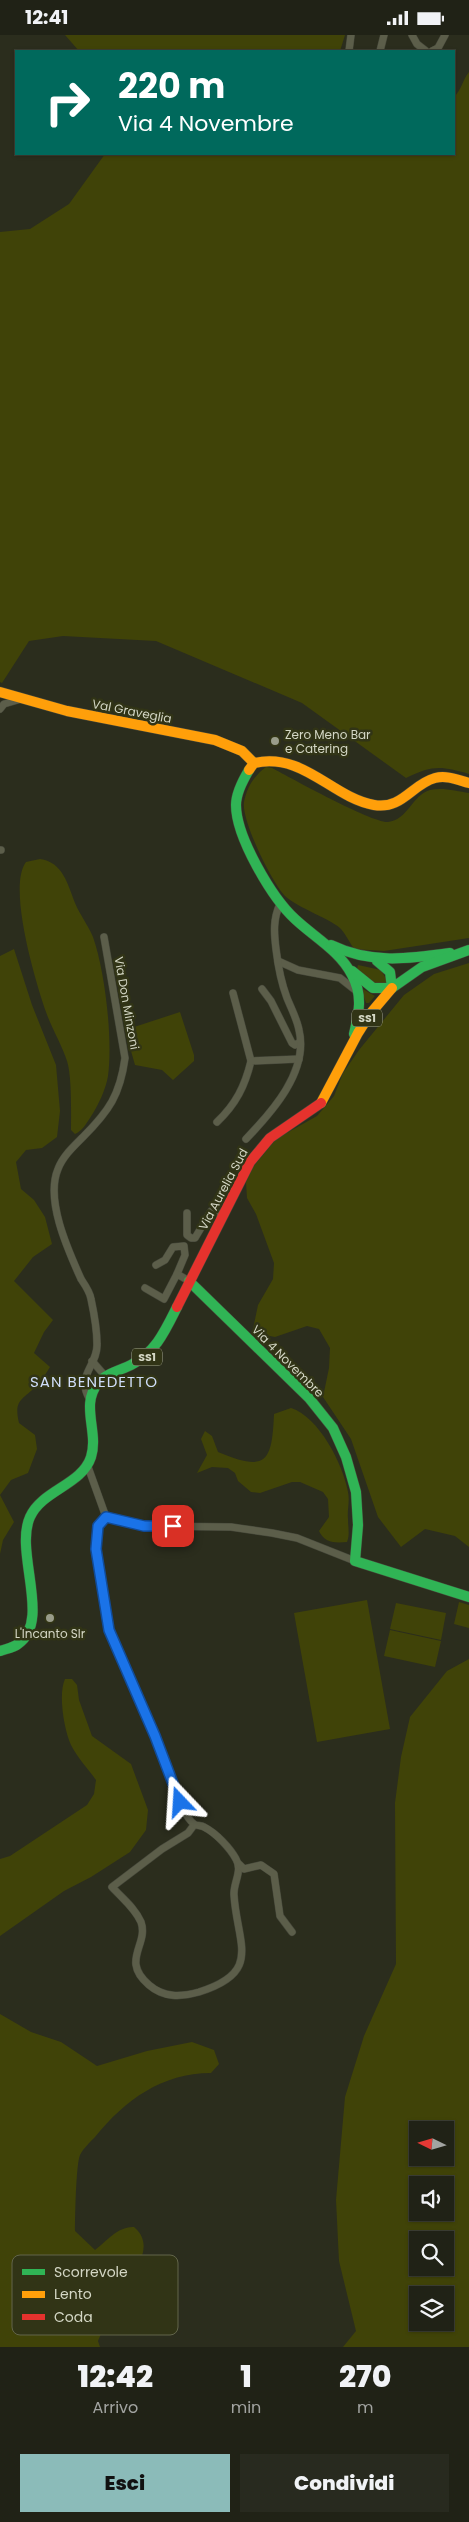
<!DOCTYPE html>
<html lang="it">
<style>
:root{--surface:#202216;--page:#282a1f;--text:#f1f3f6;--muted:#a2a4a1;--line:#3d3f35;--accent:#8bbbb9}
body{margin:0;font-family:Poppins,sans-serif;background:var(--page);color:var(--text);height:100vh;display:flex;flex-direction:column;font-size:19px;white-space:nowrap}
*{box-sizing:border-box;margin:0}
p{font-size:16px;color:var(--muted)}
.icon{flex:none;width:28px;height:28px;fill:none;stroke:currentColor;stroke-width:2;stroke-linecap:round;stroke-linejoin:round}
.map{position:relative;height:2312px;overflow:hidden}
.side{display:flex;flex-direction:column;background:var(--surface);flex:1}
.side>*{flex:none}
.hud{position:absolute;left:15px;top:15px;width:440px;height:105px;border-radius:0px;box-shadow:0 1px 4px #0004,0 0 0 1px var(--line);background:#00695c;color:#fff;overflow:hidden}
.needle{width:32px;rotate:275deg}
.fabs{position:absolute;left:409px;top:2086px;display:grid;gap:10px}
.fabs a{display:grid;place-items:center;width:45px;height:45px;border-radius:0px;background:var(--surface);box-shadow:0 1px 4px #0004,0 0 0 1px var(--line);font-size:25px}
.pin{position:absolute;display:grid;place-items:center;width:42px;height:42px;color:#fff;margin:-21px;border-radius:10px;box-shadow:0 2px 8px #0006}
.me{position:absolute;width:55px;margin:-28px;rotate:340deg;stroke-linejoin:round;filter:drop-shadow(0 0 4px #0008)}
.turn{display:flex;align-items:center;gap:18px;height:105px;padding:0 20px;font-size:22px}
.turn .icon{width:65px;height:65px;stroke-width:2.5}
.turn b{display:block;font-size:35px;line-height:42px}
.eta{display:flex;justify-content:space-evenly;align-items:center;height:85px;text-align:center}
.eta b{font-size:30px;font-weight:800;line-height:35px}
.cta{display:flex;gap:10px;margin-top:auto;padding:10px 20px}
.cta a{flex:1;height:58px;border-radius:0px;background:var(--accent);color:#111;font-size:20px;font-weight:800;line-height:58px;text-align:center}
.cta a+a{background:var(--page);color:var(--text)}
.status{display:flex;justify-content:space-between;align-items:center;height:35px;padding:0 25px;background:var(--surface);direction:ltr}
.status svg{height:14px;fill:currentColor}
.map>svg:first-child{display:block}
</style>
<div class="status"><b>12:41</b><svg viewBox="0 0 49 12"><path d="M0 12V9h3v3zM5 12V6h3v6zM10 12V3h3v9zM15 12V0h3v12zM26 1h20v11H26zM47 4h2v5h-2z"/></svg></div>
<div class="map">
<svg width="469" height="2312" viewBox="0 0 469 2312">
<rect width="100%" height="100%" fill="#2b2d1d"/>
<!-- green -->
<g fill="#404308" fill-rule="evenodd">
<polygon points="65,0 345,0 340,16 79,16"/>
<path d="M469 37V739C441 731 433 730 406 743L302 668 156 606 63 601 29 606 2 648 0 647V197L30 194 69 169 105 119H454V62C462 54 462 46 469 37Z"/>
<path d="M266 732 272 733C291 743 372 788 388 787 408 785 412 760 430 755 442 752 457 756 469 758V903L384 916 354 914C350 908 346 900 341 894 333 885 298 873 285 861 272 848 241 785 244 767 247 752 254 741 266 732Z"/>
<path d="M40 824C63 827 68 850 75 868 80 880 88 890 93 902 105 936 113 1004 108 1041 106 1054 98 1071 90 1083 86 1089 82 1096 75 1099L71 1095C71 1079 72 1041 67 1026 62 1010 52 994 46 977 36 948 7 852 26 827Z"/>
<path d="M14 914 32 970 56 1030 60 1076 57 1102 42 1113 26 1115 16 1127 21 1154 34 1165 45 1182 52 1209 33 1222 14 1246 53 1285 44 1297 34 1318 50 1332C46 1338 43 1344 38 1349 24 1365 13 1363 19 1388L35 1400 37 1414 28 1438 11 1445 0 1460 14 1487 3 1505 0 1519V921Z"/>
<polygon points="469,928 469,1512 455,1501 425,1494 401,1512 378,1482 351,1404 323,1362 329,1333 330,1313 319,1294 307,1291 275,1302 254,1298 253,1294 258,1270 273,1244 274,1228 256,1179 247,1163 246,1147 253,1132 276,1104 317,1081 334,1061 343,1038 359,1015 404,960 434,939"/>
<polygon points="358,930 381,935 388,947 387,950 376,950 357,934"/>
<polygon points="361,953 375,961 369,968 366,968"/>
<polygon points="180,977 194,1020 194,1026 173,1045 162,1035 135,1030 125,995"/>
<path d="M291 1373C319 1382 343 1429 348 1457 350 1466 347 1475 348 1484 348 1493 350 1499 347 1507 334 1508 325 1508 319 1496L329 1482 328 1464 323 1457 300 1447H292L260 1458 251 1457 238 1446 235 1438 228 1433 212 1432 197 1438 207 1420 201 1404 205 1396 212 1401 218 1417C266 1437 272 1428 274 1379Z"/>
<polygon points="367,1565 390,1694 317,1707 294,1578"/>
<polygon points="459,1567 469,1570 469,1593 454,1589"/>
<polygon points="396,1568 446,1578 441,1605 390,1594"/>
<polygon points="390,1595 441,1606 435,1632 384,1621"/>
<path d="M469 1624V2312H343L356 2296 339 2226 336 2165 345 2062 364 2001 396 1929 395 1768 401 1722 410 1682 447 1636ZM418 2095H445V2122H418ZM418 2150H445V2178H418ZM418 2205H445V2232H418ZM418 2260H445V2288H418Z"/>
<path d="M65 1644H72L77 1650 79 1665 92 1701 131 1729 148 1775 146 1795 130 1817 91 1842 64 1856 0 1901V1824L10 1821 87 1770 94 1759 96 1745C88 1734 77 1722 71 1710 64 1694 58 1659 65 1644Z"/>
<path d="M0 1979 31 1997 61 2007 97 2031 147 2016 192 2007 214 2015 219 2029 211 2038C162 2038 125 2065 95 2102 90 2107 83 2114 80 2120 76 2129 75 2183 75 2196L95 2215C107 2206 118 2191 134 2192 159 2213 129 2243 117 2263 109 2276 104 2292 98 2306L100 2312H0Z"/>
</g>
<g fill="none" stroke-linecap="round" stroke-linejoin="round">
<!-- street casing -->
<g stroke="#45473a" stroke-width="8">
<g id="street">
<polyline points="412,0 417,9 426,16"/>
<polyline points="349,16 351,0"/>
<polyline points="380,16 384,0"/>
<polyline points="432,16 438,13 445,0"/>
<polyline points="0,674 4,669 21,664"/>
<polyline points="0,815 1,815"/>
<polyline points="278,926 298,935 340,943 359,958"/>
<polyline points="262,954 271,966 292,1008 295,1010 300,1007"/>
<polyline points="233,958 251,1026"/>
<path d="M217 1087C236 1069 245 1051 251 1026L299 1024"/>
<path d="M246 1104C272 1077 309 1036 299 995 297 984 291 973 287 963 281 947 278 931 276 914 274 898 273 884 280 869"/>
<polyline points="187,1178 187,1200 191,1203 195,1203 211,1176 223,1180"/>
<polyline points="156,1230 165,1225 173,1212 184,1211 185,1220 177,1239"/>
<polyline points="145,1253 164,1264 177,1239 189,1246"/>
<polyline points="92,1326 106,1342"/>
<path d="M89 1363C76 1340 98 1330 97 1309 97 1295 94 1278 91 1264 90 1257 85 1250 81 1244 68 1215 45 1165 58 1134 63 1121 74 1111 83 1102 109 1076 120 1060 125 1023L104 902"/>
<polyline points="87,1429 106,1482"/>
<path d="M106 1482C84 1493 102 1545 105 1564 108 1580 108 1594 114 1610 128 1641 144 1671 156 1703 165 1725 171 1749 181 1770 184 1776 188 1785 194 1789 196 1791 201 1790 204 1792 216 1798 230 1813 236 1824 243 1836 233 1848 234 1860 237 1909 263 1937 199 1957 181 1962 164 1963 149 1950 120 1925 149 1910 141 1887 135 1873 122 1863 112 1852L162 1814 188 1798 194 1790"/>
<polyline points="106,1482 144,1491 231,1492 272,1498 297,1503 355,1526"/>
<polyline points="239,1829 244,1834 261,1830 274,1839 280,1881 292,1897"/>
</g>
</g>
<!-- fast casing -->
<g stroke="#45473a" stroke-width="11">
<g id="fast">
<path d="M249 735C243 745 236 758 236 770 236 802 272 863 295 884 314 902 340 916 352 940 363 960 359 978 354 999"/>
<path d="M331 910C370 929 408 924 450 918"/>
<polyline points="352,936 373,953 392,953 390,937 377,926"/>
<polyline points="392,953 422,932 469,915"/>
<polyline points="189,1246 309,1363 333,1393 346,1422 356,1457 358,1490 355,1526 469,1562"/>
<path d="M0 1616C5 1614 13 1613 18 1609 52 1586 14 1517 30 1482 42 1455 82 1450 91 1422 99 1397 80 1370 98 1348 105 1339 121 1335 131 1330 156 1317 165 1296 177 1272"/>
</g>
</g>
<!-- slow casing -->
<g stroke="#45473a" stroke-width="11">
<g id="slow">
<polyline points="0,657 67,676 215,705 242,716 254,728"/>
<path d="M249 735 254 728C304 717 331 762 374 770 402 775 412 749 435 743 447 740 458 745 469 748"/>
<polyline points="321,1068 358,998 370,979 392,953"/>
</g>
</g>
<!-- jam casing -->
<g stroke="#45473a" stroke-width="11">
<polyline id="jam" points="177,1272 250,1127 270,1103 321,1068"/>
</g>
<!-- street -->
<use href="#street" stroke="#5c5e4a" stroke-width="7"/>
<!-- fast -->
<use href="#fast" stroke="#30b455" stroke-width="10"/>
<!-- slow -->
<use href="#slow" stroke="#ff9f0a" stroke-width="10"/>
<!-- jam -->
<use href="#jam" stroke="#e5322d" stroke-width="10"/>
</g>
<g fill="none" stroke-linecap="round" stroke-linejoin="round">
<!-- route casing -->
<g stroke="#114b97" stroke-width="12">
<polyline id="route" points="173,1491 144,1491 106,1482 98,1491 96,1514 109,1595 155,1701 180,1767"/>
</g>
<!-- route -->
<use href="#route" stroke="#1a73e8" stroke-width="9"/>
</g>
<!-- markers -->
<g fill="#999c8a" stroke="#313416" stroke-width="2">
<circle cx="275" cy="706" r="5"/>
<circle cx="50" cy="1583" r="5"/>
</g>
<g text-anchor="middle" dominant-baseline="central" stroke-width="5" stroke-linejoin="round" paint-order="stroke">
<!-- shield labels -->
<g fill="#313416" stroke="#a3a690" stroke-width="1">
<rect x="352" y="974.5" width="30" height="17" rx="4"/>
<rect x="132" y="1313.5" width="30" height="17" rx="4"/>
</g>
<g font-size="11" font-weight="bold" fill="#d4d7c5">
<text x="367" y="983">SS1</text>
<text x="147" y="1322">SS1</text>
</g>
<!-- street labels -->
<g font-size="12" fill="#d4d7c5" stroke="#313416">
<text transform="translate(132 676) rotate(11)">Val Graveglia</text>
<text transform="translate(127 968) rotate(80)">Via Don Minzoni</text>
<text transform="translate(223 1154) rotate(-62)">Via Aurelia Sud</text>
<text transform="translate(288 1326) rotate(45)">Via 4 Novembre</text>
</g>
<!-- poi labels -->
<g font-size="12" fill="#d4d7c5" stroke="#313416" text-anchor="start">
<text x="285" y="699">Zero Meno Bar<tspan x="285" dy="14">e Catering</tspan></text>
<text x="50" y="1598" text-anchor="middle">L'Incanto Slr</text>
</g>
<!-- quarter labels -->
<g font-size="15" letter-spacing="1" fill="#d0def9" stroke="#313416">
<text x="94" y="1346">SAN BENEDETTO</text>
</g>
</g>
<!-- legend -->
<rect x="12" y="2220" width="166" height="80" rx="8" fill="#313416" stroke="#62654b" stroke-width="1"/>
<rect x="22" y="2234" width="23" height="6" fill="#30b455"/>
<rect x="22" y="2256" width="23" height="7" fill="#ff9f0a"/>
<rect x="22" y="2279" width="23" height="6" fill="#e5322d"/>
<g font-size="14" fill="#d4d7c5">
<text x="54" y="2242">Scorrevole</text>
<text x="54" y="2264">Lento</text>
<text x="54" y="2287">Coda</text>
</g>
</svg>
<div class="fabs">
<a><svg class="needle" viewBox="-14 -14 28 28"><path d="M0-13l5 13h-10z" fill="#e53935"/><path d="M0 13l5-13h-10z" fill="#a2a4a1"/></svg></a>
<a><svg class="icon" aria-label="sound" viewBox="0 0 24 24"><path d="M4 9h4l5-4v14l-5-4H4zM17 9q2 3 0 6"/></svg></a>
<a><svg class="icon" aria-label="search" viewBox="0 0 24 24"><circle cx="10" cy="10" r="6"/><path d="M15 15l6 6"/></svg></a>
<a><svg class="icon" aria-label="layers" viewBox="0 0 24 24"><path d="M12 4l9 5-9 5-9-5zM3 14l9 5 9-5"/></svg></a>
</div>
<div class="pin" style="left:173px;top:1491px;background:#d93025"><svg class="icon" aria-label="arrive" viewBox="0 0 24 24"><path d="M6 21V4h12l-3 4 3 4H6"/></svg></div>
<svg class="me" style="left:180px;top:1767px" viewBox="-20 -20 40 40"><path d="M0-17L14 15 0 8-14 15z" fill="#1a73e8" stroke="#fff" stroke-width="4"/></svg>
<div class="hud">
<div class="turn"><svg class="icon" aria-label="right" viewBox="0 0 24 24"><path d="M7 20v-9h11M14 6l5 5-5 5"/></svg><div><b>220 m</b>Via 4 Novembre</div></div>
</div>
</div>
<section class="side">
<div class="eta">
<div><b>12:42</b><p>Arrivo</p></div>
<div><b>1</b><p>min</p></div>
<div><b>270</b><p>m</p></div>
</div>
<div class="cta"><a>Esci</a><a>Condividi</a></div>
</section>
